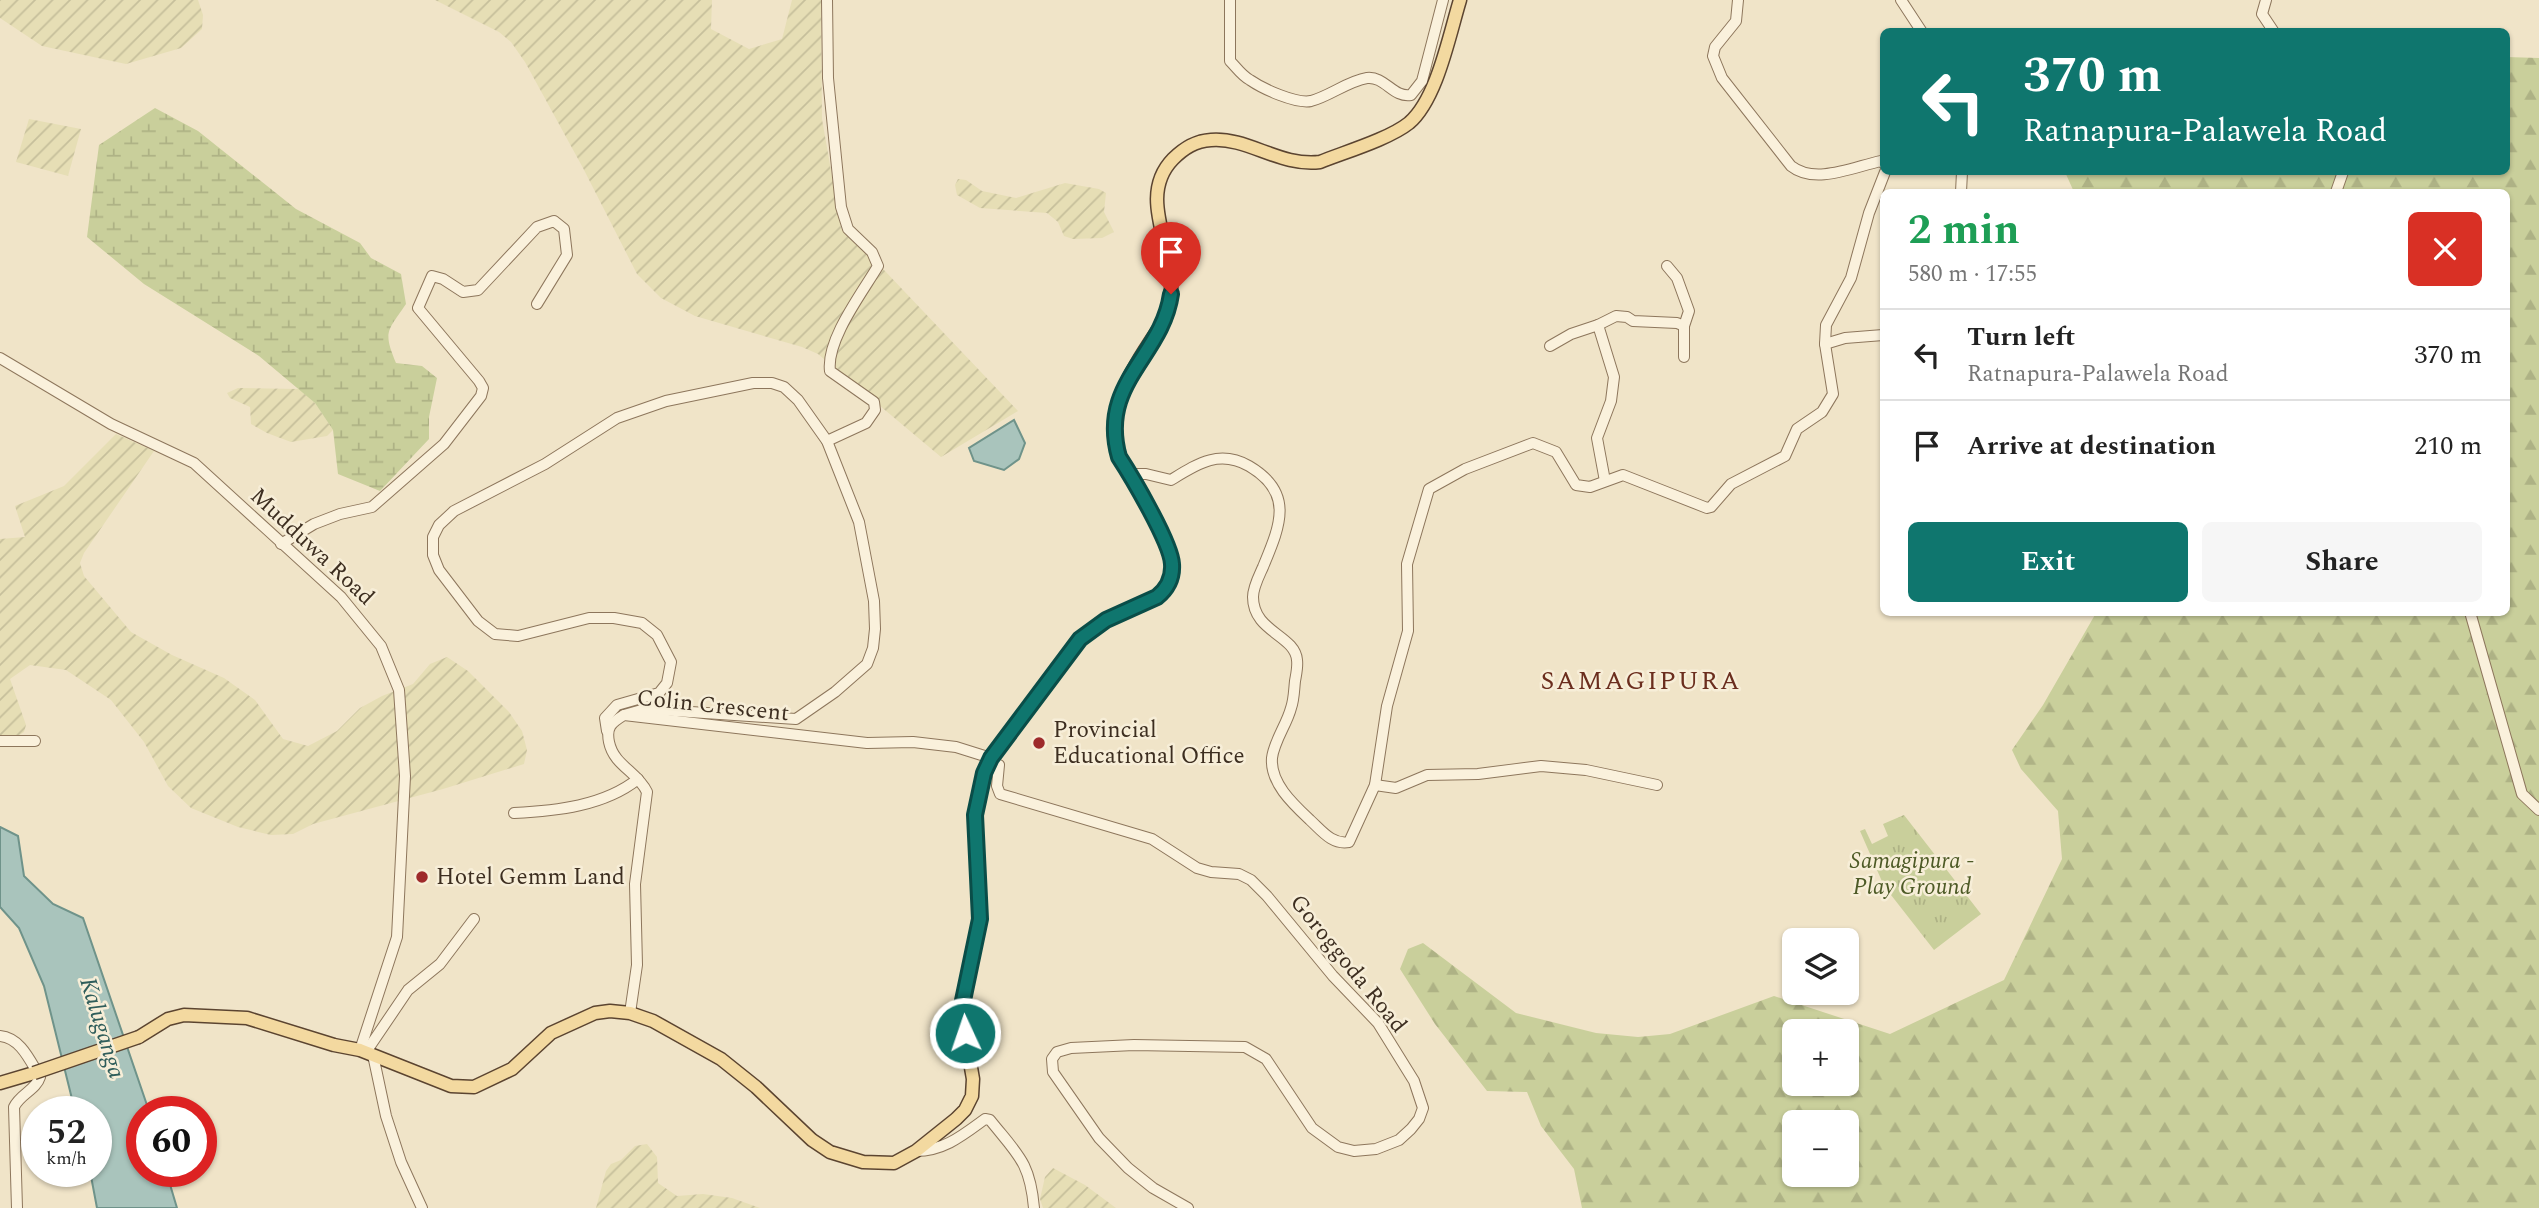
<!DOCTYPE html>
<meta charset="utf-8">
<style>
:root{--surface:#fff;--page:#f6f6f6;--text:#222;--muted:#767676;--line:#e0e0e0;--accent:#0f766e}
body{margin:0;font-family:Spectral,serif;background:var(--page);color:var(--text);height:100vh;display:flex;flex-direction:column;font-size:26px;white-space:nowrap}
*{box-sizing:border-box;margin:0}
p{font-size:23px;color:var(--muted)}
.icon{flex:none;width:38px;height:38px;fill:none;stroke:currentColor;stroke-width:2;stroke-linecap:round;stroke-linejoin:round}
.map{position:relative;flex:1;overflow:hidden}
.panel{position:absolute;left:1880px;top:189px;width:630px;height:427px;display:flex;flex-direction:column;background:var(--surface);border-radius:10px;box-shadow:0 2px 5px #0004}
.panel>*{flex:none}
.hud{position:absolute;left:1880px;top:28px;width:630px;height:147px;border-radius:10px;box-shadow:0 2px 5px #0004;background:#0f766e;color:#fff;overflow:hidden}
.controls{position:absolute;left:1782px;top:928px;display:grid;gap:14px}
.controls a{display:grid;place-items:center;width:77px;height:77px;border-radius:10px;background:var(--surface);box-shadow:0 2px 5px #0004;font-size:35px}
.speed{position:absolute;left:21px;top:1096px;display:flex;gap:14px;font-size:35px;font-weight:700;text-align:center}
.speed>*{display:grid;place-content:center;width:91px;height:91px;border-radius:50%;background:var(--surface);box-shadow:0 2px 5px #0004;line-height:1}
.speed small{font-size:18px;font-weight:400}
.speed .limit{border:10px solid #d22;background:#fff;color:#111}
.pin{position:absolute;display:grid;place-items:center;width:60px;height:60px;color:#fff;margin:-72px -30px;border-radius:50% 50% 50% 0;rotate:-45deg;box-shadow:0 0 7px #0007}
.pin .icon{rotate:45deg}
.me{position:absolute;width:77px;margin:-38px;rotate:357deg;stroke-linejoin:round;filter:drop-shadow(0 0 5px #0008)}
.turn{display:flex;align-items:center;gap:24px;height:147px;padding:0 28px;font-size:32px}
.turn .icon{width:91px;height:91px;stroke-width:2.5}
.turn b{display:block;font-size:49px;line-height:60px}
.round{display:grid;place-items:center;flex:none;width:74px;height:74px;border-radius:10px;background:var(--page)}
.summary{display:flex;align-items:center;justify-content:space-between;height:119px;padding:0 28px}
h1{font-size:42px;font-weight:700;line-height:52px;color:#1e9e55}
.primary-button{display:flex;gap:14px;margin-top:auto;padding:14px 28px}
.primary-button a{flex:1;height:80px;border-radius:10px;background:var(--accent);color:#fff;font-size:28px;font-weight:700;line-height:80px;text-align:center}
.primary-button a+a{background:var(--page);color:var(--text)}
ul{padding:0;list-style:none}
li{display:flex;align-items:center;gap:21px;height:91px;padding:0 28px;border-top:2px solid var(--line)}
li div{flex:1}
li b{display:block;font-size:26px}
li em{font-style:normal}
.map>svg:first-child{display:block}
</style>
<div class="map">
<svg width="2539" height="1208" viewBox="0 0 2539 1208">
<defs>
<pattern id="farmland-furrows" width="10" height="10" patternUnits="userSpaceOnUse" patternTransform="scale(1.75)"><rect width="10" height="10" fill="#e6deb5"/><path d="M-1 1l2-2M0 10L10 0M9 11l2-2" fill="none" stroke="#c6bf9b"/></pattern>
<pattern id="forest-firs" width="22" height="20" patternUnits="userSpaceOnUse" patternTransform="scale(1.75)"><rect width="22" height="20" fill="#c9cf9b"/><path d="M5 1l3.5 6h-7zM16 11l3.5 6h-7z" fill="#aeb285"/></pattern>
<pattern id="wetland-marsh" width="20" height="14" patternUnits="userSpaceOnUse" patternTransform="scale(1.75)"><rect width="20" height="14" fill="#c9cf9b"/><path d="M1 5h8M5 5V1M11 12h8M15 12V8" fill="none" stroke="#aeb285"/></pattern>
<pattern id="park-tufts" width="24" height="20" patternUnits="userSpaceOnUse" patternTransform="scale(1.75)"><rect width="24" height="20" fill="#c9cf9b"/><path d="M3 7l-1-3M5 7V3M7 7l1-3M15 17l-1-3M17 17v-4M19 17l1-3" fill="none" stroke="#aeb285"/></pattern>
</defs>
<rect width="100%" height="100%" fill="#f0e4c8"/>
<!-- farmland -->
<g fill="url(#farmland-furrows)">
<polygon points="0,0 198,0 203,15 202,29 181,48 126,64 42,46 0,18"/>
<polygon points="435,0 712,0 711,29 749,49 782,39 792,0 821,0 822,119 841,228 851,240 884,270 1018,411 941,457 818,354 802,347 695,316 661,298 637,274 583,168 525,62 511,42 499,32"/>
<polygon points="29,119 81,129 68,176 16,162"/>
<polygon points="958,179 966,180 982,191 1016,198 1065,183 1099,189 1106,193 1104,212 1114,232 1102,238 1073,239 1064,236 1058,222 1047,213 980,208 957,195 955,185"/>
<polygon points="238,388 299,389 315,403 333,430 327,436 291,442 267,433 251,424 250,407 230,398 227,393"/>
<polygon points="116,434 154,451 84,553 80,563 84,576 131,632 172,655 224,678 255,700 283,739 308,746 337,731 360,708 382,696 413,684 430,664 447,657 468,671 509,712 522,731 527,750 524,764 443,789 313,824 293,834 271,835 238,827 191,808 168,786 144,742 111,700 66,670 30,665 10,679 26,725 24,732 18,736 0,736 0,539 25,537 15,506 64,486"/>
<polygon points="647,1144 657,1157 658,1183 677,1196 703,1194 732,1198 760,1208 596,1208 606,1171 611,1164 621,1160 635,1146"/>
<polygon points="1053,1168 1085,1185 1116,1208 1043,1208 1040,1199 1045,1177"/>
</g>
<!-- forest -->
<path fill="url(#forest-firs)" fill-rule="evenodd" d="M2506 57 2539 58V1208H1582L1574 1169 1541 1126 1527 1092 1487 1091 1435 1024 1400 969 1408 949 1423 943 1516 1013 1596 1033 1638 1037 1670 1034 1774 996 1890 1034 2004 980 2062 859 2058 811 2021 769 2012 750 2043 705 2096 613 2506 612V192H2074L2065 172H2506ZM1794 1031H1846V1083H1794ZM1794 1122H1846V1174H1794Z"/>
<!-- wetland -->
<path fill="url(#wetland-marsh)" d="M155 108 198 131 296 209 360 243 371 258 401 274 406 304C387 332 383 331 396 363L422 366 437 378 429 417V439L380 491 338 474 333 430 315 403 259 356 144 284 87 237 99 145Z"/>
<!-- park -->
<polygon fill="url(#park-tufts)" points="1904,815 1981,914 1934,950 1884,886 1860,831 1865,829 1872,844 1888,836 1883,824"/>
<!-- water -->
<g fill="#a9c4bc" stroke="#6f938a" stroke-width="2">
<polygon points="1014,420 1025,443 1019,459 1004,470 974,461 969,448"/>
<polygon points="0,827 18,836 24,876 53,904 83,918 149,1111 142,1111 142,1171 166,1171 177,1208 97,1208 90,1171 96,1171 96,1111 75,1111 44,986 19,928 0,907"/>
</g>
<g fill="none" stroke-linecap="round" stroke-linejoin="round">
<!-- minor casing -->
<g stroke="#8d765c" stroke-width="12">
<g id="minor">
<path d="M827 0 828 78 841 207 848 229 872 252 878 266C862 293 826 340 830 371L874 402 875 410 866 423 827 441"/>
<path d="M1230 0V61C1236 67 1242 76 1250 80 1263 89 1296 104 1311 101 1330 96 1348 81 1367 78 1385 76 1393 98 1411 95L1422 81 1443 0"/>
<path d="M1738 0 1736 21 1715 47 1713 56 1722 78 1791 166C1815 185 1853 167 1881 161L1883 163"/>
<polyline points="1901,0 1922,32"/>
<polyline points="2266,0 2262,14 2274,32"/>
<polyline points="1961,192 1962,172"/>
<polyline points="2336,192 2343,172"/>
<polyline points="1667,266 1677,278 1689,311 1684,326 1684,357"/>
<polyline points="1598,325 1614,377 1611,401 1597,438 1605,481"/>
<polyline points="1825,344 1845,338 1883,335"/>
<polyline points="1550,346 1571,334 1598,325 1616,316 1627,317 1633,321 1677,323 1684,326"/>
<polyline points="0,358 111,424 194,463 341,597 381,646 399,690 405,776 397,937 360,1050"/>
<path d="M1130 474H1146L1171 480C1197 464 1219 449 1249 466 1295 493 1280 526 1263 567 1259 576 1253 587 1253 597 1253 632 1295 635 1297 660 1298 667 1296 675 1295 681 1294 690 1294 700 1291 708 1287 724 1274 741 1272 758 1270 783 1293 804 1310 820 1322 831 1332 845 1349 842L1375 785 1387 706 1408 631 1407 564 1429 489 1465 469 1533 443 1556 452 1576 485 1590 487 1623 475 1707 508 1711 507 1731 484 1785 456 1797 429 1822 412 1833 394 1825 344 1826 325 1851 278 1869 213 1885 172"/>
<polyline points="281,544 314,524 340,514 372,507 444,444 481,396 483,388 479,381 418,308 432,276 443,279 463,292 478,290 537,227 554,221 564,229 567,255 537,304"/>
<polyline points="2470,612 2522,794 2539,810"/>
<polyline points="607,731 605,718 617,705 659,693 667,683 671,662 657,635 642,623 614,618 589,618 518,636 495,634 478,621 439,570 433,555 433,537 439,525 454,511 545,464 617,418 666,401 753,383 772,383 784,387 798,400 827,441 859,522 874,601 875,629 873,648 867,664 835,692 796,719 645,709 624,715"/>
<polyline points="0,741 35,741"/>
<polyline points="989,761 999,765 997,786 1000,794 1152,839 1197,868 1211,872 1239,874 1251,880 1267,896 1333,976 1378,1023 1414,1081 1423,1108 1419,1119 1411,1129 1399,1140 1376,1149 1354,1151 1338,1147 1312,1128 1266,1059 1245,1047 1134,1045 1071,1048 1057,1052 1052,1059 1053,1072 1099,1138 1128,1168 1153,1188 1188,1208"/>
<polyline points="1375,785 1396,788 1427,775 1478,774 1541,766 1586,770 1657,785"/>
<path d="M514 813C556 811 604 806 638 779"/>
<path d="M630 1013 637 965 635 884 647 792C637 771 614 766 609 742 606 727 611 723 624 715L867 743 913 742 956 747 991 758"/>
<path d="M0 1036C21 1038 30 1061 40 1077 36 1090 20 1094 14 1107L17 1208"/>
<polyline points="366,1052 408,990 440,964 474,919"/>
<polyline points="373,1055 386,1116 401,1162 422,1208"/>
<path d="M916 1151C944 1151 963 1135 985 1119L990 1120C1018 1155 1030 1162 1034 1208"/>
</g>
</g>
<!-- major casing -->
<g stroke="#5b4430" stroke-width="15">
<g id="major">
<path d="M139 1037 168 1019 184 1015 247 1018 334 1045 360 1050 451 1086 474 1087 512 1069 551 1033 595 1013 610 1011 630 1013 653 1021 721 1059 756 1087 812 1140 830 1152 863 1162 894 1163 916 1151 956 1119 965 1110 972 1096 973 1079 961 1010 980 918 975 815 984 773 991 758 1080 639 1106 620 1158 597C1168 588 1173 578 1172 564 1171 543 1132 477 1119 457 1104 403 1137 363 1165 319 1170 306 1172 291 1171 277 1168 238 1140 193 1173 159 1184 148 1195 141 1211 140 1248 137 1280 167 1320 162 1345 152 1389 139 1409 123 1437 99 1449 36 1460 0"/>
<polyline points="0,1083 34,1073"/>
</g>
</g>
<!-- minor -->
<use href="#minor" stroke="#faf1dc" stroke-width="10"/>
<!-- major -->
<use href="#major" stroke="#f3d9a0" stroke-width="12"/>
<!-- major-bridge casing -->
<g stroke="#5b4430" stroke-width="15" stroke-linecap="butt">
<polyline id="major-bridge" points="34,1073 139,1037"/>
</g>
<!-- major-bridge -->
<use href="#major-bridge" stroke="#f3d9a0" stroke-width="12"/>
</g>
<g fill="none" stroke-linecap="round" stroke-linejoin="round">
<!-- route casing -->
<g stroke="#0a4d48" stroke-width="18">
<path id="route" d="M965 1033 961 1010 980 919 975 815 984 773 991 758 1080 639 1106 620 1157 597C1168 588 1173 578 1172 564 1171 543 1132 477 1119 457 1098 383 1162 357 1171 294"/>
</g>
<!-- route -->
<use href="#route" stroke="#0f766e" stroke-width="12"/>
</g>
<!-- markers -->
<g fill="#9e2a2b" stroke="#f7eed8" stroke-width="2.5">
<circle cx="1039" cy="743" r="7"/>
<circle cx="422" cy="877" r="7"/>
</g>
<g text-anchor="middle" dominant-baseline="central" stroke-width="5" stroke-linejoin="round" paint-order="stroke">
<!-- street labels -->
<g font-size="23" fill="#3d2e20" stroke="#f7eed8">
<text transform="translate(312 547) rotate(43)">Mudduwa Road</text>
<text transform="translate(713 706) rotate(6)">Colin Crescent</text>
<text transform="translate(1348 964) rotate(51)">Goroggoda Road</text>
</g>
<!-- poi labels -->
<g font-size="23" fill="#3d2e20" stroke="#f7eed8" text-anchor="start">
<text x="1053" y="730">Provincial<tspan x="1053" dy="26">Educational Office</tspan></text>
<text x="436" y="877">Hotel Gemm Land</text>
</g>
<!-- park labels -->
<g font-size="23" font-style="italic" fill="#4d5a26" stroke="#f7eed8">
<text x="1912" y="861">Samagipura -<tspan x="1912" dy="26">Play Ground</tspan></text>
</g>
<!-- water labels -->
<g font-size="24" font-style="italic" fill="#2f5d5a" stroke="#f7eed8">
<text transform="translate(102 1028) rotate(73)">Kaluganga</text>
</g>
<!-- quarter labels -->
<g font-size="26" letter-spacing="2" fill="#6b2e1e" stroke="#f7eed8">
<text x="1641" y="681">SAMAGIPURA</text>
</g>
</g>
</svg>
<div class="controls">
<a><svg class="icon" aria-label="layers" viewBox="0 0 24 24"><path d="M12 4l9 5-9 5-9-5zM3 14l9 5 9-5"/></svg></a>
<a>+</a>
<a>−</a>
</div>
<div class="speed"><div>52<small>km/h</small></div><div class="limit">60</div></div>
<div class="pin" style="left:1171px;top:294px;background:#d93025"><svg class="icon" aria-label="arrive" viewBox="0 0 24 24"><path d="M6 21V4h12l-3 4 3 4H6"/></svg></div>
<svg class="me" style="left:965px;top:1033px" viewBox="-20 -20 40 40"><circle r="17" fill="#0f766e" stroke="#fff" stroke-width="3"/><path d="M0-11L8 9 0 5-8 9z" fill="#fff"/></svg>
<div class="hud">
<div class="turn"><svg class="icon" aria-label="left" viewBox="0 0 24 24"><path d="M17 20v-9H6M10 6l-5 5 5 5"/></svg><div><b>370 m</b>Ratnapura-Palawela Road</div></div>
</div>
<section class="panel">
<div class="summary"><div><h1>2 min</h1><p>580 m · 17:55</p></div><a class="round" style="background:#d93025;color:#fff"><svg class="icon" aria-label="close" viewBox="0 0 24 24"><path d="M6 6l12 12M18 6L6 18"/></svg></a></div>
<ul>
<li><svg class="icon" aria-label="left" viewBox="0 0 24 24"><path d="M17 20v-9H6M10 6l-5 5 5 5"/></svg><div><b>Turn left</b><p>Ratnapura-Palawela Road</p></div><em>370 m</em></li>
<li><svg class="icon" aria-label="arrive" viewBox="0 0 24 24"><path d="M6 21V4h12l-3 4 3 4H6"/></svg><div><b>Arrive at destination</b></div><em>210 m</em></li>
</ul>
<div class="primary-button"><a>Exit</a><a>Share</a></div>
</section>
</div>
